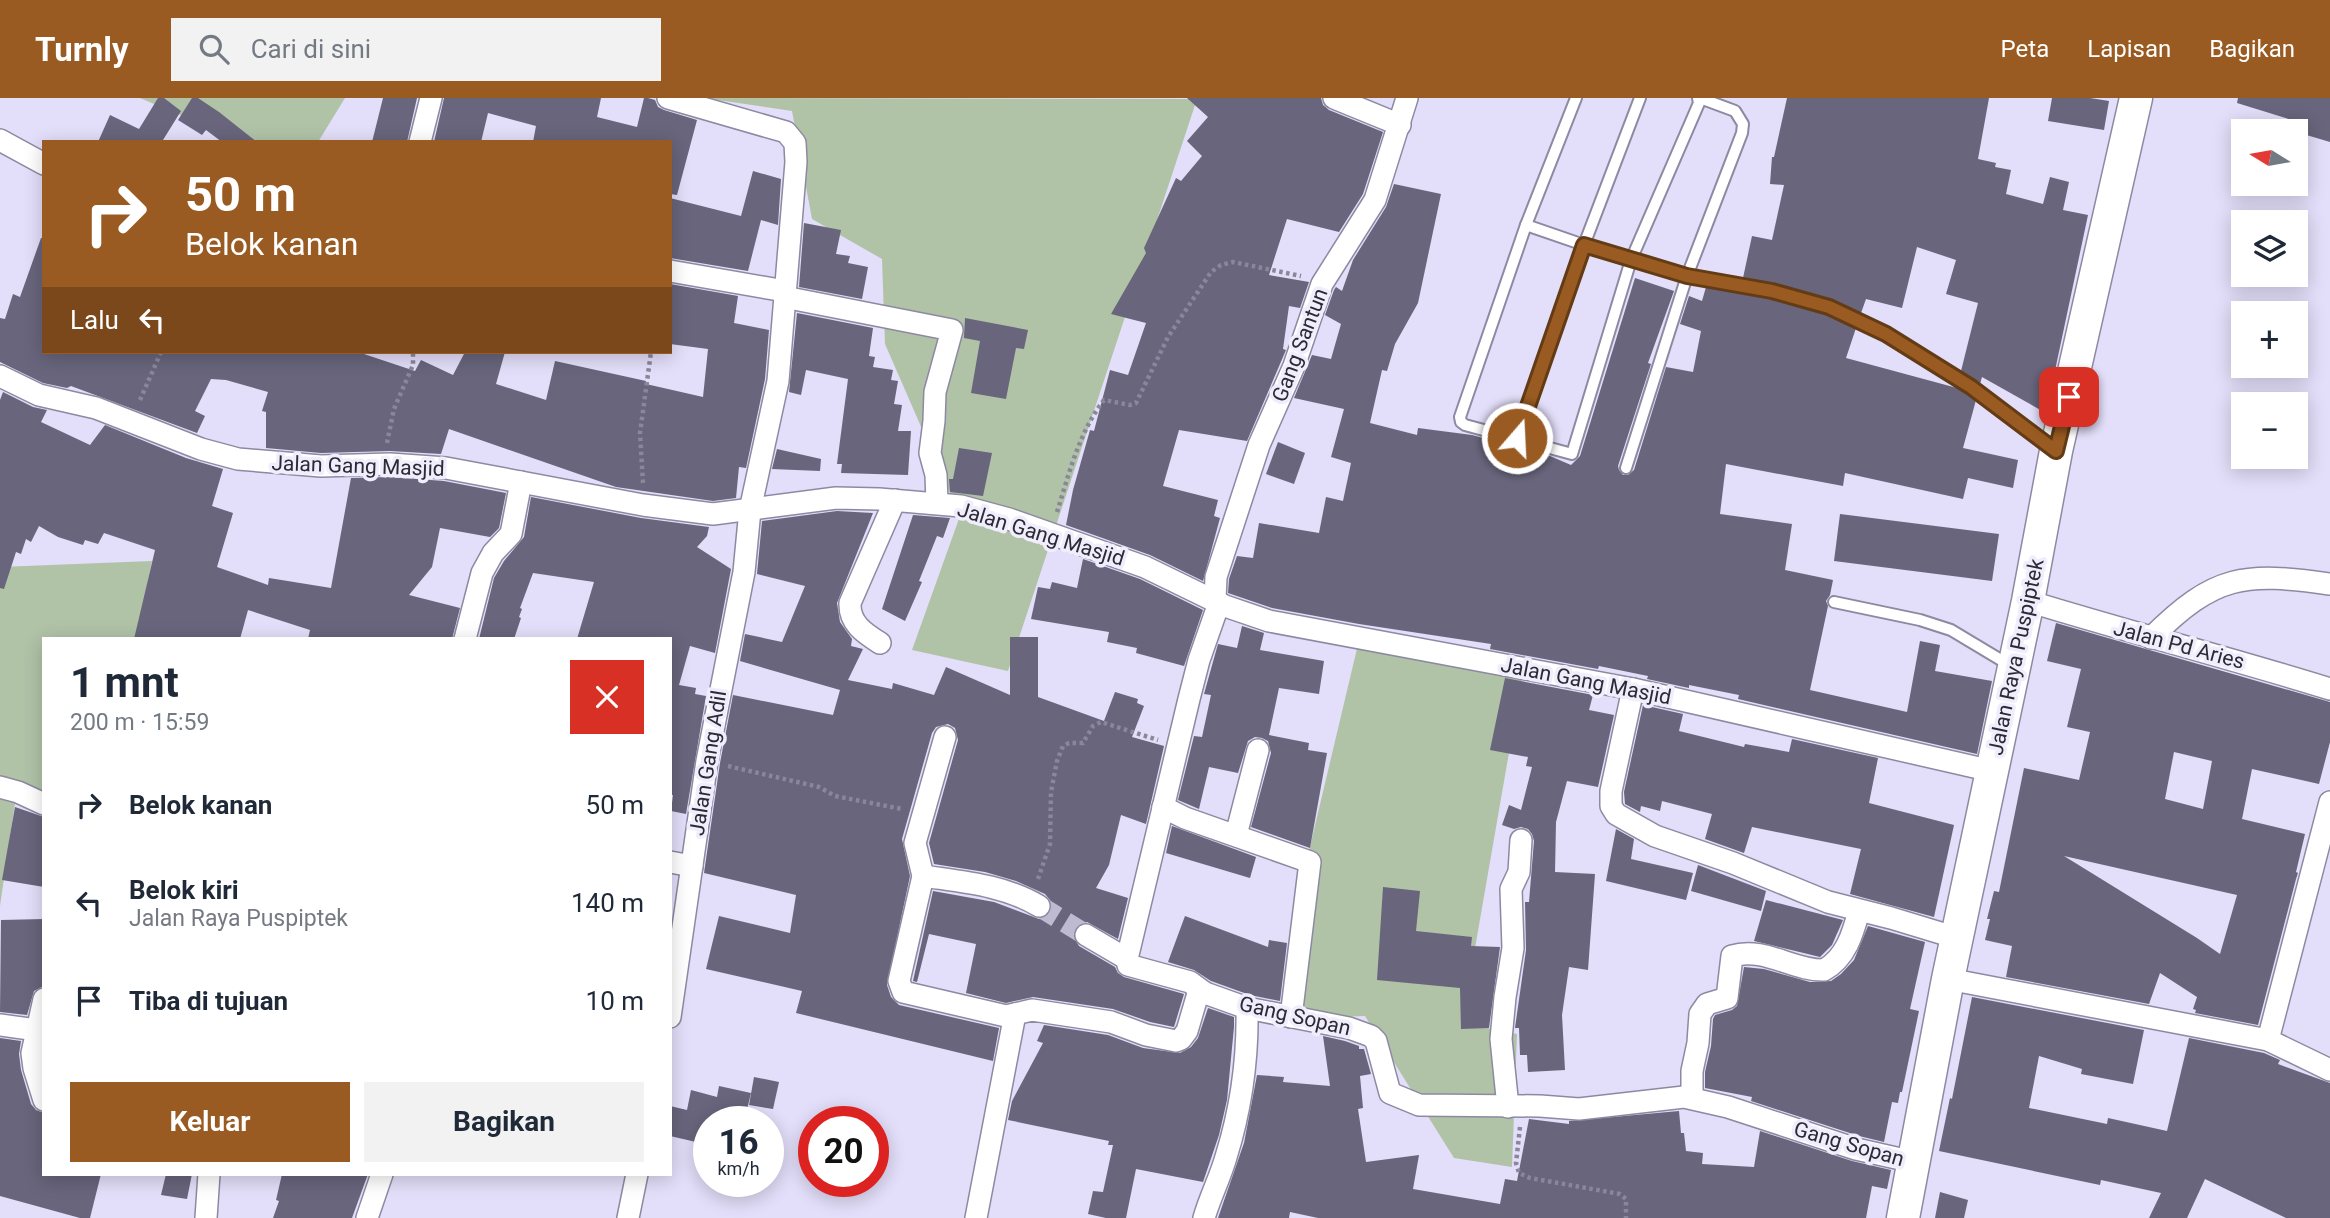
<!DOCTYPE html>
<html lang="id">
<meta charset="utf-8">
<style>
:root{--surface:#fff;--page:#f2f2f3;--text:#1f2937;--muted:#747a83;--accent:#995b21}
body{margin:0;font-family:Roboto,sans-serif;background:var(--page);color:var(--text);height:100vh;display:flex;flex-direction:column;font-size:26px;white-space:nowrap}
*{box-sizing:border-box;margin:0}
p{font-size:23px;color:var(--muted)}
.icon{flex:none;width:38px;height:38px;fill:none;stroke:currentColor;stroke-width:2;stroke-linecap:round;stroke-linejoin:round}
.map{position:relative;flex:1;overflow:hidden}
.sheet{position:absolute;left:42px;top:539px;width:630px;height:539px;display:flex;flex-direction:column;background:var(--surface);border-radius:0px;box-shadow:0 4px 18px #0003}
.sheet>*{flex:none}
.hud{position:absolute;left:42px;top:42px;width:630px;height:214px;border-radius:0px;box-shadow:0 4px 18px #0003;background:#995b21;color:#fff;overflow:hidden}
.needle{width:46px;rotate:281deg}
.buttons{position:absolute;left:2231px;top:21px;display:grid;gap:14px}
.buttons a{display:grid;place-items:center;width:77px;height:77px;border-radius:0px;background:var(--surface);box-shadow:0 4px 18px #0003;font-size:35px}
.speed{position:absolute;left:693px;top:1008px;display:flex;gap:14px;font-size:35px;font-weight:700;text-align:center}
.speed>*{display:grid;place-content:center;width:91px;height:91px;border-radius:50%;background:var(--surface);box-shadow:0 4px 18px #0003;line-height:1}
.speed small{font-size:18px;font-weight:400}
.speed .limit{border:10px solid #d22;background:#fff;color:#111}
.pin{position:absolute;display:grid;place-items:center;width:60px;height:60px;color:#fff;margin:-30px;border-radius:14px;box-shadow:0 4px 10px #0006}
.me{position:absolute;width:77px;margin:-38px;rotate:19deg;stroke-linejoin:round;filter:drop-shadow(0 0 5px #0008)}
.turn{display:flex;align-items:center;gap:24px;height:147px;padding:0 28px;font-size:32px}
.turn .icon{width:91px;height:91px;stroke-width:2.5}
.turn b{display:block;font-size:49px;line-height:60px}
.then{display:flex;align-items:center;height:66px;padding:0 28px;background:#0003;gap:14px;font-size:26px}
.round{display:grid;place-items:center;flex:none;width:74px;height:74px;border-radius:0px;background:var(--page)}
.overview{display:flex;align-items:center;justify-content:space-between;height:119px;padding:0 28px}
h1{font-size:42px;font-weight:700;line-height:52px}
.cta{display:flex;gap:14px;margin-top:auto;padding:14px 28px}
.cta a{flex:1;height:80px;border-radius:0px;background:var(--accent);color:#fff;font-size:28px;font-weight:700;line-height:80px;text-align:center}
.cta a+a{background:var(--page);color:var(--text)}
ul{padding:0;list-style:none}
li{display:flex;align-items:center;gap:21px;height:98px;padding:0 28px}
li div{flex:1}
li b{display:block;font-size:26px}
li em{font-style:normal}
header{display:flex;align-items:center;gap:42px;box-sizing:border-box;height:98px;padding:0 35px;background:var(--accent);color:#fff}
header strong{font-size:33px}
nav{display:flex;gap:38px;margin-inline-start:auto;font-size:24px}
.search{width:490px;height:63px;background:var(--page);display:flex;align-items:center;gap:18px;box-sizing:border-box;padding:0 24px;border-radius:0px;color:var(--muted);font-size:26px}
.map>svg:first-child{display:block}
</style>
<header>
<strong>Turnly</strong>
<div class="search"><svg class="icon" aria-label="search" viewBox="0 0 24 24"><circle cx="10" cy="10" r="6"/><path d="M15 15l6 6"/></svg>Cari di sini</div>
<nav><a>Peta</a><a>Lapisan</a><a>Bagikan</a></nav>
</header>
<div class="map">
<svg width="2330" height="1120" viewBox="0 0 2330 1120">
<rect width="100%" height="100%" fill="#e3def9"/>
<!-- green -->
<g fill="#b0c3a7">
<polygon points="140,0 345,0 318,44 244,44"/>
<polygon points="704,0 1197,1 1008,573 912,552 960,418 885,246 882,161 812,121 792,13"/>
<polygon points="152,463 136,541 44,541 44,710 15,705 0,808 0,469"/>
<polygon points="1360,538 1523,574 1462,925 1517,936 1512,1069 1454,1060 1365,918 1302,920 1308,757"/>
</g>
<!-- building -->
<g fill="#68657c" fill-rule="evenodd">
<polygon points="158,0 164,0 181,13 163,42 168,44 98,44 110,17 139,31"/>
<polygon points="192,0 198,0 219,14 257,44 222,44 206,32 202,37 178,22"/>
<polygon points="383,0 417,0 407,44 372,44"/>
<polygon points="444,0 601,0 597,19 637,29 644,0 648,0 655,2 658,9 664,12 697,22 677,97 670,96 670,44 533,44 536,28 488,15 481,44 434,44"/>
<polygon points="1187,0 1321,0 1323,7 1329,12 1383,34 1363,96 1339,134 1287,121 1269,177 1309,184 1300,210 1289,208 1283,251 1286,252 1247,343 1179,332 1163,388 1218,402 1214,418 1220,420 1203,483 1150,457 1066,427 1073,392 1090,332 1094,333 1110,272 1128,277 1146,225 1111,216 1146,155 1144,150 1176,80 1181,83 1202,58 1187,43 1208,19"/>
<polygon points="1787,0 1989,0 1978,61 1996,65 1995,69 2011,72 2006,96 2043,106 2050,79 2069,84 2063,112 2088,117 2046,315 1982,279 1980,286 1961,273 1978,205 1946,196 1956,162 1917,149 1902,210 1866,201 1861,215 1831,201 1774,185 1743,180 1752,138 1772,142 1784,87 1770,86 1772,59 1774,59"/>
<polygon points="2052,0 2090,0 2109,3 2104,32 2048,23"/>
<polygon points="2238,0 2330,0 2330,44 2303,36 2305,26 2237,5"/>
<polygon points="753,73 781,81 778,127 761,122 748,173 670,160 670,100 741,118"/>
<polygon points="1394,86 1441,96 1418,205 1395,246 1387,273 1382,272 1370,325 1417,337 1418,330 1472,337 1550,358 1571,367 1580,358 1635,180 1674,193 1648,265 1651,266 1618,368 1619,372 1623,377 1628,377 1634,372 1666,269 1693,274 1701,233 1680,226 1689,198 1702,203 1706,189 1770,201 1826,216 1856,230 1846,260 1957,290 1976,302 1963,350 2018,362 2013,390 1968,380 1963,401 1845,375 1843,388 1726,366 1720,416 1792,426 1785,472 1833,482 1830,497 1826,503 1828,508 1810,592 1907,614 1920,543 1940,547 1935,573 1992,583 1977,656 1738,601 1739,597 1689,587 1689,590 1647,581 1648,578 1599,568 1598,571 1490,551 1491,546 1359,526 1272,510 1228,495 1229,481 1237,458 1253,460 1259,425 1319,435 1326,399 1343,403 1351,365 1331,359 1344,311 1294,300 1312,257 1331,261 1341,226 1325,217 1334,192 1336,189 1342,193 1353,162 1386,109"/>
<polygon points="804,125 841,132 836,156 850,158 848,165 868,169 862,201 799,189"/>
<polygon points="41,140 44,140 44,254 358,254 415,273 421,262 453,277 465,254 505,254 496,286 546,302 555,263 646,283 646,286 703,299 708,251 670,246 670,186 738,198 734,225 769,232 765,281 746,370 739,369 736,400 713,403 616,389 449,331 441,356 390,353 321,355 266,350 266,314 262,313 268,294 226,282 211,281 195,313 205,318 197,335 71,288 67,290 43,285 0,264 0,220 5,221 13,196 20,199"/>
<polygon points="797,215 873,230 869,258 875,259 873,269 893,272 891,282 898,283 894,306 902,307 898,333 911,333 908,377 841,375 842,366 837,366 848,281 806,272 801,297 789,294"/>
<polygon points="965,220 1028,232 1024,251 1016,250 1006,301 971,295 980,243 964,240"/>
<polygon points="3,294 33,309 47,312 41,324 90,347 105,327 186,360 223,371 212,408 233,415 217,469 268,487 269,480 331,490 351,380 390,379 444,383 506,395 499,430 490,439 440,430 432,469 409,497 460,510 452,541 308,541 310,532 248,512 240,541 134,541 155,452 104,435 98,446 85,442 83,447 58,439 39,428 31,444 26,441 21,456 16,454 4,491 0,490 0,302"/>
<polygon points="1278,344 1305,355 1294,386 1266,376"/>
<polygon points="959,350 992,355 983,398 950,394 949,381 953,381"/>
<polygon points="777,351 821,361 820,373 772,371"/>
<polygon points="531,399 641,420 709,429 707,438 697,449 731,471 715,555 690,548 679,587 696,590 695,596 706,598 686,716 671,713 673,697 670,697 670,541 577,541 594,484 533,475 520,510 522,511 519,519 521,520 514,541 479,541 494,480 504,463 524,439"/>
<polygon points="837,413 873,415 837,505 840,524 852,541 851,548 863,551 848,582 892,591 893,585 934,597 946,569 1010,597 1010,539 1038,539 1038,599 1104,623 1115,594 1138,601 1137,605 1144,608 1132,639 1164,648 1146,726 1121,717 1109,767 1096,790 1128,800 1118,841 1087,824 1079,826 1073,838 1079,848 1115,869 1118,875 1124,879 1184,896 1174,929 1150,924 1113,911 1033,899 1006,905 966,895 976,846 929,836 917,884 913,883 933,793 994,804 1039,821 1047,819 1052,808 1050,802 1045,796 1016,783 985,774 934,766 929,745 958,642 955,630 948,626 936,629 932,635 902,741 910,778 887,887 891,899 899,907 999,930 993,963 796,915 802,893 706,871 719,818 790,835 796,797 704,775 720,665 733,597 833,617 840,592 740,563 745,536 782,544 805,488 757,476 762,423"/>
<polygon points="1840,416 1999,436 1992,483 1834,463"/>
<polygon points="913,417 950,420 943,440 937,438 919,483 922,484 905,523 882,511"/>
<polygon points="1083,461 1140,481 1203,512 1184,568 1136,555 1137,550 1107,544 1109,534 1031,521 1038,489 1050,491 1052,484 1077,490"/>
<path d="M2056 525 2330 604V644L2319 686 2252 671 2242 721 2305 736 2296 774 2298 775 2296 781 2258 927 2195 915 2196 912 2193 911 2197 899 2160 875 2149 906 2006 879 2012 848 1985 842 1990 821H1987L1994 793 1999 794 2024 670 2079 682 2090 634 2067 629 2081 571 2047 563ZM2174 654 2212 663 2203 711 2165 701ZM2064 758 2237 797 2220 856 2197 840Z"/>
<polygon points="1242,528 1264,535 1260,552 1324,563 1319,596 1279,590 1269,637 1309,645 1308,652 1327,655 1310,750 1251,729 1271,655 1268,643 1262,640 1255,639 1248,643 1238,675 1209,669 1199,711 1178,702 1194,638 1202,639 1211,597 1204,596 1218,546 1237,550"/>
<polygon points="1505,580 1593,597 1589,612 1614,617 1598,689 1567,683 1556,724 1555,774 1595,776 1588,872 1569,869 1562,917 1565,972 1528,974 1527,957 1520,957 1519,930 1515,930 1526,852 1525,804 1529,804 1534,743 1532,736 1528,731 1521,729 1514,731 1502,727 1509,707 1521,712 1532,669 1526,668 1528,659 1490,652"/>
<polygon points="1643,607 1683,616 1679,633 1744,649 1745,646 1789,654 1792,641 1878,660 1869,705 1954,727 1934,819 1850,796 1861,751 1752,729 1744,755 1705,741 1712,716 1662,703 1660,713 1641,708 1640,714 1625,706 1624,694"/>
<polygon points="15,709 44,719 44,789 2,782"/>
<polygon points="1172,728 1256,759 1250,780 1166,755"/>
<polygon points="1616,731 1634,741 1631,761 1693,775 1686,802 1606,783"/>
<polygon points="1698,767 1766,793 1761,813 1691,793"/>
<polygon points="1383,789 1420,793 1416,833 1472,839 1471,848 1500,849 1489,930 1461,931 1460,890 1377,882"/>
<polygon points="1766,802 1843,822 1832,847 1820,859 1754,843"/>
<polygon points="1185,818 1268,849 1269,842 1287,845 1280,903 1250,897 1211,883 1194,872 1168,864"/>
<polygon points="44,821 44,888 34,893 27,917 0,914 1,822"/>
<polygon points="1868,828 1925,844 1910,911 1919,913 1902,994 1900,994 1898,1005 1892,1004 1884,1044 1859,1038 1751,1003 1752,999 1705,990 1705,974 1711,948 1713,921 1715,917 1732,912 1737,908 1744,869 1764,871 1810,884 1831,883 1841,876 1854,862"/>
<polygon points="1972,899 2144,932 2133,986 2081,976 2082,971 2039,958 2029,1010 2107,1026 2108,1020 2167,1033 2189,940 2264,955 2280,962 2278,966 2330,985 2330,1120 2286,1120 2205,1081 2187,1120 2149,1120 2161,1095 2101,1082 2100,1087 1939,1053 1950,1000 1952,1001"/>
<polygon points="1208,910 1234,919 1234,929 1227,1002 1219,1037 1203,1084 1136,1071 1126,1120 1106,1120 1088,1116 1093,1093 1103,1094 1113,1047 1108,1047 1109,1043 1008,1022 1012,1003 1043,945 1037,943 1044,927 1108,937 1143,950 1180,955 1191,949 1198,940"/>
<polygon points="1323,938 1345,943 1359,948 1359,951 1364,951 1371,976 1360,978 1363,1010 1358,1011 1366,1064 1419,1057 1413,1091 1500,1106 1505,1081 1517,1083 1529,1021 1569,1026 1569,1023 1679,1013 1681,1035 1684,1035 1686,1053 1703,1055 1702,1066 1754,1069 1760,1033 1852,1063 1891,1072 1887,1091 1872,1088 1866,1120 1318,1120 1290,1114 1289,1120 1218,1120 1244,1045 1257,977 1284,979 1283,984 1330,988"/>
<polygon points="0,940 21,943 19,956 21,972 31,1006 36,1012 44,1015 44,1076 101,1076 90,1120 80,1120 0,1098"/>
<polygon points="754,979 779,984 773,1011 749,1007"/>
<polygon points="719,988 751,995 744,1024 709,1024 709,1047 670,1038 670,1008 687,1012 691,992 717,999"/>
<polygon points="166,1076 192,1076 187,1101 161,1097"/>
<polygon points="282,1076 368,1076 352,1120 273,1120 279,1103 276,1102"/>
<polygon points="1940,1094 1968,1102 1964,1120 1935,1120"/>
</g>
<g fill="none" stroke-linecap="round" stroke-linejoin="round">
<!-- street-tunnel -->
<polyline stroke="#bebad2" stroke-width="21" stroke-dasharray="21 10" stroke-linecap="butt" points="1039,808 1086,837"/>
<!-- lane casing -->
<g stroke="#8e89a2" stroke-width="14">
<g id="lane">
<polyline points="1576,0 1526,127 1460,319 1461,324 1465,327 1572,356 1631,162 1699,5 1698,0"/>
<polyline points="1526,127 1584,147 1687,178 1772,193 1829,209 1886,236 1971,289 2051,349"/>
<polyline points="1517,340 1584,147 1640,0"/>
<polyline points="1626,370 1687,178 1742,35 1743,26 1735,13 1700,0"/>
<polyline points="1834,504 1920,522 1951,532 2011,568"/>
</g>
</g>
<!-- street casing -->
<g stroke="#8e89a2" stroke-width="24">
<g id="street">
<polyline points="668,0 786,34 795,45 796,64 778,283 750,412 744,474 707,663 670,919"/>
<polyline points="1334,0 1400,27"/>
<polyline points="0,42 44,66"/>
<polyline points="420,44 431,0"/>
<polyline points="670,173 785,193"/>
<polyline points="784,199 952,232 935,294 934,323 930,355 936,377 937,405"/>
<polyline points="0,278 39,297 96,310 201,351 238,361 321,368 390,366 446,370 643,407 713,416 836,400 879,401 961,408 1009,421 1145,469 1225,508 1269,523 1633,591 1992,673"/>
<polyline points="1215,502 1216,479 1259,347 1294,268 1322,186 1375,102 1407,0"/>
<path d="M2028 503C2129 534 2230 560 2330 591"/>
<polyline points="1219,505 1199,562 1189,601 1127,861 1128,867 1190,884 1205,895 1247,910 1349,930 1371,938 1376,943 1390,995 1419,1007 1540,1008 1579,1011 1684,999 1728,1009 1856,1051 1914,1064"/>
<path d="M2151 540C2215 476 2244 474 2330 486"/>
<polyline points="465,541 482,475 493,455 511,436 521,384"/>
<path d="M880 545C864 535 849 525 850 505L895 402"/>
<polyline points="1633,591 1611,693 1611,708 1616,716 1655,738 1733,765 1828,804 1891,820 1957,840"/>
<polyline points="945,639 915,745 923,778 899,883 903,894 1006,918 1032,912 1111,924 1146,937 1176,943 1181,941 1187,933 1197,899 1205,895"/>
<polyline points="0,689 18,694 44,706"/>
<polyline points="1163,709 1185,720 1310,764 1291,919"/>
<polyline points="1236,737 1258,652"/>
<polyline points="670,764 692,768"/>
<path d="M923 778C963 784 1004 787 1039 808"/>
<polyline points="1086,837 1127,861"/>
<polyline points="1948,881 2268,942 2330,972"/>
<polyline points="0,927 37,932"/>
<polyline points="2268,942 2330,704"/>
<path d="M1692 1000V973L1698 945 1700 916 1707 906 1727 900 1732 858C1764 848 1793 873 1824 872 1846 860 1853 835 1859 813"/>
<polyline points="44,1002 34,970 32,955 44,901"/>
<polyline points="1508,1009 1501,941 1505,899 1513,850 1511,791 1519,774 1521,742"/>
<polyline points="206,1120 209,1076"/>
<polyline points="367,1120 382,1076"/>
<polyline points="628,1120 637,1076"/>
<polyline points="976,1120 1015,916"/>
<path d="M1204 1120C1210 1099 1220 1080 1226 1059 1241 1011 1248 960 1247 910"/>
</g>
</g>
<!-- primary casing -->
<g stroke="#8e89a2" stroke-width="35">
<polyline id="primary" points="1903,1120 1948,881 2028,503 2056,353 2136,0"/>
</g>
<!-- path -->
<g stroke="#8a879a" stroke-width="4.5" stroke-dasharray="3.5 3.5" stroke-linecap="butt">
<polyline points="140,302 161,254"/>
<polyline points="387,345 394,311 413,267 413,254"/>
<polyline points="643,385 640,335 651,254"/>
<path d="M1057 414C1069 376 1079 334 1104 302L1130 307 1136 305 1168 239 1211 174 1221 167 1233 164 1301 178"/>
<polyline points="728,668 819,689 835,698 902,711"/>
<polyline points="1038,781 1050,746 1051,694 1057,663 1063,648 1069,645 1083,645 1093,628 1101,624 1158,642"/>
<polyline points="1520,1029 1516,1065 1519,1075 1530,1080 1620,1096 1626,1101 1626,1120"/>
</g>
<!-- lane -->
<use href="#lane" stroke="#fff" stroke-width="10"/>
<!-- street -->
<use href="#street" stroke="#fff" stroke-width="21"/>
<!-- primary -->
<use href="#primary" stroke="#fff" stroke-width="32"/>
</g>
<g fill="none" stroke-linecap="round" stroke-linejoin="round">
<!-- route casing -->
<g stroke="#633b15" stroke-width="18">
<polyline id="route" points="1517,340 1584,147 1687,178 1772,193 1829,209 1886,236 1971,289 2056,353 2069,299"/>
</g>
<!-- route -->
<use href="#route" stroke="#995b21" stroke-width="12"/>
</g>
<g text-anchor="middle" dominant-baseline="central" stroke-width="7" stroke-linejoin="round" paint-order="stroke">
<!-- street labels -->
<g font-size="21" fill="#2c2a34" stroke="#f0edfd">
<text transform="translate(1300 247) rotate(-69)">Gang Santun</text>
<text transform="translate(358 368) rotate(2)">Jalan Gang Masjid</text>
<text transform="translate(1041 436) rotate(17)">Jalan Gang Masjid</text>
<text transform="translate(2179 547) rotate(15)">Jalan Pd Aries</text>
<text transform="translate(2016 559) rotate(-78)">Jalan Raya Puspiptek</text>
<text transform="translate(1586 583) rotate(11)">Jalan Gang Masjid</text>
<text transform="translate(708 665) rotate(-81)">Jalan Gang Adil</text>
<text transform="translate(1295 918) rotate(13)">Gang Sopan</text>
<text transform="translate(1849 1046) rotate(16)">Gang Sopan</text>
</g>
</g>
</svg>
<div class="buttons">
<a><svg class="needle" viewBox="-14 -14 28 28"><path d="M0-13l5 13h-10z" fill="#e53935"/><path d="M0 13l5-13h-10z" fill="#747a83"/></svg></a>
<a><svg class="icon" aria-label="layers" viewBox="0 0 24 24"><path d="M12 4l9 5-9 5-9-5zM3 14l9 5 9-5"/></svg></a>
<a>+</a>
<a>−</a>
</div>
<div class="speed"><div>16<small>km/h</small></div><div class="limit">20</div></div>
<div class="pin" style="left:2069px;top:299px;background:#d93025"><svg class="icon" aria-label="arrive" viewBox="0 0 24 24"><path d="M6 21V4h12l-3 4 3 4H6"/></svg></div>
<svg class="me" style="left:1517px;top:340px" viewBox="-20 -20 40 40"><circle r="17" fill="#995b21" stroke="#fff" stroke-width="3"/><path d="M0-11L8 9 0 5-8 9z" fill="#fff"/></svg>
<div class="hud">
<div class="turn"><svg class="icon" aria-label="right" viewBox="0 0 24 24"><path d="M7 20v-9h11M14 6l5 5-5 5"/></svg><div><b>50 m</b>Belok kanan</div></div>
<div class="then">Lalu<svg class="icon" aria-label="left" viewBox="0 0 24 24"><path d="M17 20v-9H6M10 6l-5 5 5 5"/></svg></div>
</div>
<section class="sheet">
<div class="overview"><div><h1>1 mnt</h1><p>200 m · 15:59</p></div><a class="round" style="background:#d93025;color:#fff"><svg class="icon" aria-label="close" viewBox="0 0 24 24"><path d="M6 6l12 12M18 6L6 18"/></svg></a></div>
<ul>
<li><svg class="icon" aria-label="right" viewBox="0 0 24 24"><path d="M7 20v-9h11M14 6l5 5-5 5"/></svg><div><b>Belok kanan</b></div><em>50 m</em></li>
<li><svg class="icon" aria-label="left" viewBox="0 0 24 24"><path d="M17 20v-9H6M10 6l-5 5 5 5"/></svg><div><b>Belok kiri</b><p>Jalan Raya Puspiptek</p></div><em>140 m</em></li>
<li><svg class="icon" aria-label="arrive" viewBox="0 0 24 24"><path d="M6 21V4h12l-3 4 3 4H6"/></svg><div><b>Tiba di tujuan</b></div><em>10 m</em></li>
</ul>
<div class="cta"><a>Keluar</a><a>Bagikan</a></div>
</section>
</div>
